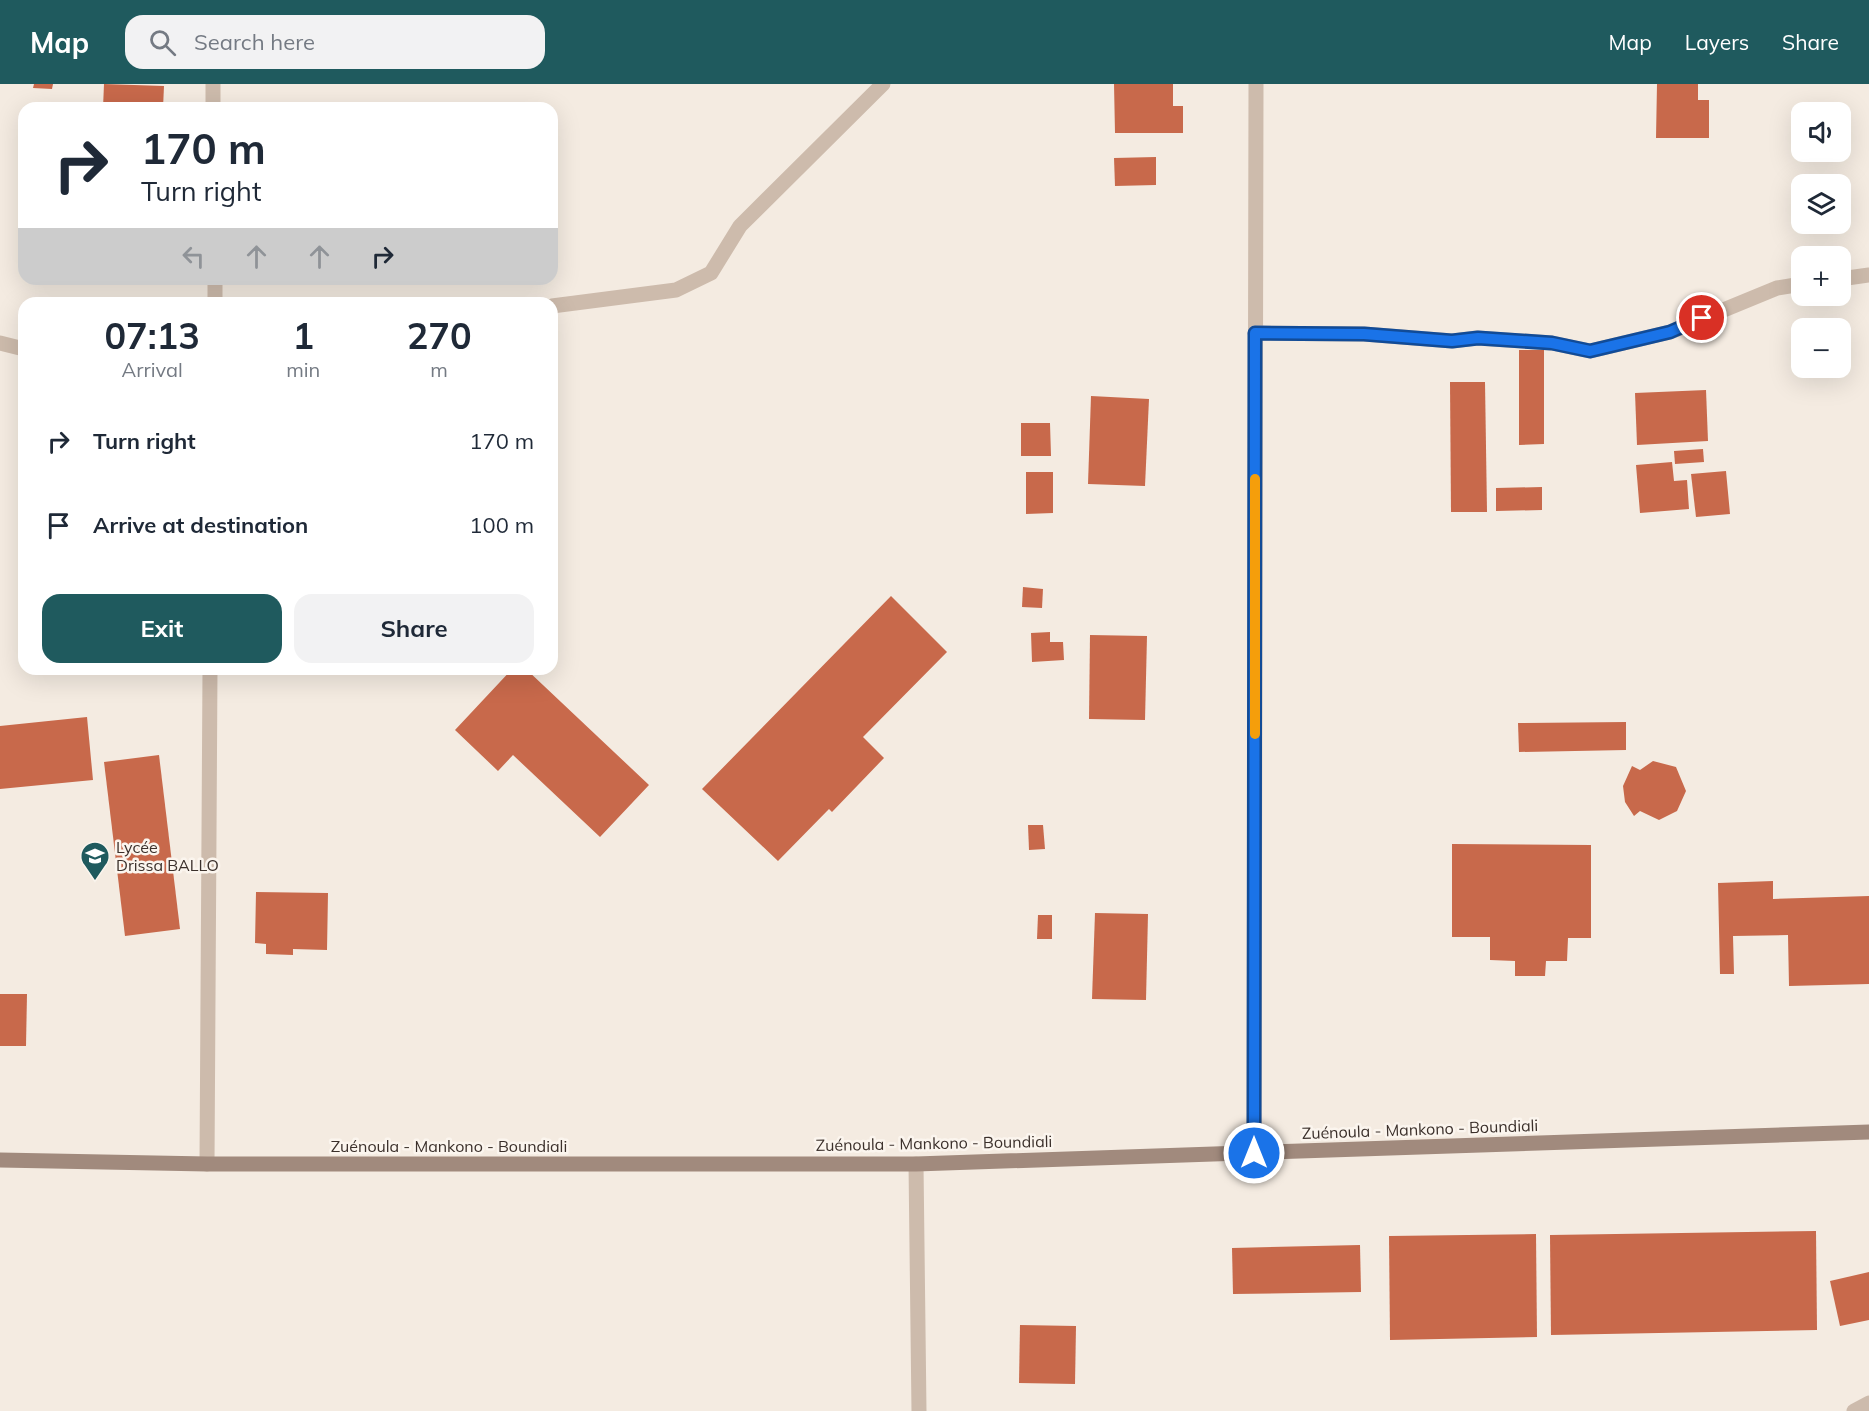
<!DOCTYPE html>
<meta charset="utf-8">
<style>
:root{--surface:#fff;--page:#f2f2f3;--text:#1f2937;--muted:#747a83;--accent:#1f5a5e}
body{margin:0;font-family:Mulish,sans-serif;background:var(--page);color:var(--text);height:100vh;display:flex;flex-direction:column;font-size:22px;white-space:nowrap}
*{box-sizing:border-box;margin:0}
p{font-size:20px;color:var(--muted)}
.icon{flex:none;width:33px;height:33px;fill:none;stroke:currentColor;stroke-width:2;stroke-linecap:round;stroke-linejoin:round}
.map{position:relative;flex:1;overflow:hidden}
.drawer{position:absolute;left:18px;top:213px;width:540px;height:378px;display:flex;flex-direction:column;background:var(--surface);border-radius:18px;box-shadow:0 6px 24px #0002}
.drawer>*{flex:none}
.hud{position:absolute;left:18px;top:18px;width:540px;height:183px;border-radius:18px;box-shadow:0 6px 24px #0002;background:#fff;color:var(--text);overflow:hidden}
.tools{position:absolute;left:1791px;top:18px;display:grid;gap:12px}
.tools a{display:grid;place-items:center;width:60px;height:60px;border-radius:12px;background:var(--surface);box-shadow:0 6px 24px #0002;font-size:30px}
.pin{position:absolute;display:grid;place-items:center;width:51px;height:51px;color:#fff;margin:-26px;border:3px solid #fff;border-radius:50%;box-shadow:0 2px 6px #0007}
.me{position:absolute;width:66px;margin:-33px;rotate:0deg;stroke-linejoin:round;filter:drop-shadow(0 0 4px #0008)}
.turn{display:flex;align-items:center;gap:21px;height:126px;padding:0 24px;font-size:27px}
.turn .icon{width:78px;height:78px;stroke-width:2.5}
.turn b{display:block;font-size:42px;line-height:51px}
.lanes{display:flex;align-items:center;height:57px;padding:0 24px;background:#0003;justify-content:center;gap:30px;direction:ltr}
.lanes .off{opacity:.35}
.eta{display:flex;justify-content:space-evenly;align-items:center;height:102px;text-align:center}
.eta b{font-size:36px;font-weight:700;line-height:42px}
.primary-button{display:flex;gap:12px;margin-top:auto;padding:12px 24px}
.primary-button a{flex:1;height:69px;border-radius:18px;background:var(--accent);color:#fff;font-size:24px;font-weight:700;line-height:69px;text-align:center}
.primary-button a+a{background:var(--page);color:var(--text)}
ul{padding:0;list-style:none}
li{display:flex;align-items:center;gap:18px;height:84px;padding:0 24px}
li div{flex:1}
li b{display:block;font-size:22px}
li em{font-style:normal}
header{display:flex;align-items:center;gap:36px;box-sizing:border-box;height:84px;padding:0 30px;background:var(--accent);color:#fff}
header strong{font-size:28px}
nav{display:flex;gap:33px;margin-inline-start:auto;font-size:21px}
.search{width:420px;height:54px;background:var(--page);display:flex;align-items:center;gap:15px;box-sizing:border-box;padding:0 21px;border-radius:18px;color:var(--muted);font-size:22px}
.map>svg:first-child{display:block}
</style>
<header>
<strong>Map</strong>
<div class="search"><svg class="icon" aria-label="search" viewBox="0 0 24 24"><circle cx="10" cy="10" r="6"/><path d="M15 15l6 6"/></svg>Search here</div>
<nav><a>Map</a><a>Layers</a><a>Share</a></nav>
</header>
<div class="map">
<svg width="1869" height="1327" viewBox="0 0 1869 1327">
<rect width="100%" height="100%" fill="#f4ebe1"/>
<!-- building -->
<g fill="#c8694b">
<polygon points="34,0 53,0 52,5 33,4"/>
<polygon points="104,0 164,2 163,24 103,24"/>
<polygon points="1114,0 1173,0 1173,22 1183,22 1183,49 1115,49"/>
<polygon points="1657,0 1698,0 1698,16 1709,16 1709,54 1656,54"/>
<polygon points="1156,73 1156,101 1115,102 1114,74"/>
<polygon points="1519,266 1544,266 1544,360 1519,361"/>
<polygon points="1450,298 1485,298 1487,428 1451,428"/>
<polygon points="1706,306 1708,357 1637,361 1635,309"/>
<polygon points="1091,312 1149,315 1145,402 1088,400"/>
<polygon points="1021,339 1050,339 1051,372 1021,372"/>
<polygon points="1703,365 1704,378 1675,380 1674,367"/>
<polygon points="1672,378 1674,397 1687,396 1689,425 1640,429 1636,381"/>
<polygon points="1726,387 1730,430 1696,433 1691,390"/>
<polygon points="1026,388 1053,388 1053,429 1026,430"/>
<polygon points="1542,403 1542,426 1496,427 1496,404"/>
<polygon points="1023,503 1043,505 1042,524 1022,523"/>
<polygon points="891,512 947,568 863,653 884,674 832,728 829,725 778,777 702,705"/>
<polygon points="1050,548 1050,558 1063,558 1064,576 1032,578 1031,549"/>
<polygon points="1090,551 1147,552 1145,636 1089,635"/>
<polygon points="512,585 526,585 649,701 600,753 513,671 498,687 455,646"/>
<polygon points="87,633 93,696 0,705 0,642"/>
<polygon points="1626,638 1626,666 1519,668 1518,639"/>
<polygon points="159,671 180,845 125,852 104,678"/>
<polygon points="1653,677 1676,683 1686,707 1677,727 1659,736 1640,727 1634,732 1625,718 1623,702 1632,682 1640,686"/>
<polygon points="1028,741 1043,741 1045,765 1029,766"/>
<polygon points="1452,760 1591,761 1591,854 1568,854 1567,877 1546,877 1545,892 1515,892 1515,877 1490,876 1490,853 1452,853"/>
<polygon points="1773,797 1773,815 1869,812 1869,900 1789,902 1788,851 1733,852 1734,890 1720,890 1718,799"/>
<polygon points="256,808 328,809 327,866 293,865 293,871 266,870 266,860 255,859"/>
<polygon points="1095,829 1148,830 1146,916 1092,915"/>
<polygon points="1038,831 1052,831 1052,855 1037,855"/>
<polygon points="0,910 27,910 26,962 0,962"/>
<polygon points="1816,1147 1817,1246 1551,1251 1550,1151"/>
<polygon points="1536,1150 1537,1253 1390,1256 1389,1152"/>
<polygon points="1360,1161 1361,1208 1233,1210 1232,1164"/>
<polygon points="1869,1188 1869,1236 1840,1242 1830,1197"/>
<polygon points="1020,1241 1076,1242 1075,1300 1019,1299"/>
</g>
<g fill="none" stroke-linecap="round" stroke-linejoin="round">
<!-- service -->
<polyline stroke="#cdbbac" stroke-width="15" points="1854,1327 1869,1319"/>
<!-- minor -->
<g stroke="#cdbbac" stroke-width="15">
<polyline points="213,0 213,24"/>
<polyline points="215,195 215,219"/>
<polyline points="1840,195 1869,191"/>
<polyline points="552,222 676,206 711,189 740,142 883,0"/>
<polyline points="1255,249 1364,250 1452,257 1477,254 1552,259 1590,267 1670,248 1777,204 1802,200"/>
<polyline points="0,259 24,265"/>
<polyline points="207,1080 210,585"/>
<polyline points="916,1080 919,1327"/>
</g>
<!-- tertiary -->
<polyline stroke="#cdbbac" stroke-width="15" points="1254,1069 1256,0"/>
<!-- secondary -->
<polyline stroke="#a18a7d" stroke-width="15" points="0,1076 207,1080 916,1080 1869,1048"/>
</g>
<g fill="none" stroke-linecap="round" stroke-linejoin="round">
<!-- route casing -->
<g stroke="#114b97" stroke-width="15">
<polyline id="route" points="1254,1069 1255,249 1364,250 1452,257 1478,254 1552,259 1590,267 1670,248 1702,234"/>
</g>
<!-- route -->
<use href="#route" stroke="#1a73e8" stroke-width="10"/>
<!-- slow -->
<polyline stroke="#f59e0b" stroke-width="10" points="1255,650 1255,395"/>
</g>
<!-- icons -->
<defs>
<g id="school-pin" transform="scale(1.5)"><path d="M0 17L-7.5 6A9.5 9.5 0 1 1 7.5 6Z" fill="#1f5a5e" stroke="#fbf5ee"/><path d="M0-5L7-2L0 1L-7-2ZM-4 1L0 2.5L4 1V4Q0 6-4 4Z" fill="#fff"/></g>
</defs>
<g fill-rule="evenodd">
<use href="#school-pin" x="95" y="772"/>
</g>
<g text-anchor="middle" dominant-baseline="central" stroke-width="5" stroke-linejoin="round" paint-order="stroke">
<!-- poi labels -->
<g font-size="16" fill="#3b302b" stroke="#fbf5ee" text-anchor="start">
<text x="116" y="763">Lycée<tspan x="116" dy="18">Drissa BALLO</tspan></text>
</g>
<!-- street labels -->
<g font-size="16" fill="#3b302b" stroke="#fbf5ee">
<text transform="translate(1420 1045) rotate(-2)">Zuénoula - Mankono - Boundiali</text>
<text transform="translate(934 1059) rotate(-1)">Zuénoula - Mankono - Boundiali</text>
<text x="449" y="1062">Zuénoula - Mankono - Boundiali</text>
</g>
</g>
</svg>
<div class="tools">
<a><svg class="icon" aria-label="sound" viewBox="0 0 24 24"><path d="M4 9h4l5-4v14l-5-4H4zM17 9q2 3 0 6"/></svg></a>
<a><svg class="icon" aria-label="layers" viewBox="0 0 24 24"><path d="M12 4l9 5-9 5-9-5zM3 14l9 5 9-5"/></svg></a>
<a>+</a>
<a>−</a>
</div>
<div class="pin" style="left:1702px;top:234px;background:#d93025"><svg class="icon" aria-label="arrive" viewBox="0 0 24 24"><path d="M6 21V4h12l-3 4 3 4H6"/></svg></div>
<svg class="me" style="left:1254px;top:1069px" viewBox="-20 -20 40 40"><circle r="17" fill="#1a73e8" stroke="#fff" stroke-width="3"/><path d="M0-11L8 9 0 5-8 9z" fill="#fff"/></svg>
<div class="hud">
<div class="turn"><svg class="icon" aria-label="right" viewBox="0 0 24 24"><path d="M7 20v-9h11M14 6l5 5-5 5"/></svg><div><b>170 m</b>Turn right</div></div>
<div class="lanes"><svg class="icon off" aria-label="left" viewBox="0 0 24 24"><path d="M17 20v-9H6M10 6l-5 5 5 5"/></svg><svg class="icon off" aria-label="ahead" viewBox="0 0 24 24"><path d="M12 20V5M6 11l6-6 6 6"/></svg><svg class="icon off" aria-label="ahead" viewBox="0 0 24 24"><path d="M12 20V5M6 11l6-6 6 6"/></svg><svg class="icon" aria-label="right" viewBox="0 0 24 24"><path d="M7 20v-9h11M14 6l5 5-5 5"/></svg></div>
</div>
<section class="drawer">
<div class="eta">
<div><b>07:13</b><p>Arrival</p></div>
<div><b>1</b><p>min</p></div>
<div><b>270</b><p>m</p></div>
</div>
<ul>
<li><svg class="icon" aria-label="right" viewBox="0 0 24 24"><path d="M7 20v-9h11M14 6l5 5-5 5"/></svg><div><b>Turn right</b></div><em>170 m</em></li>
<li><svg class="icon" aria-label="arrive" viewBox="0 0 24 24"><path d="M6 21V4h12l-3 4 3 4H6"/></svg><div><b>Arrive at destination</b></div><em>100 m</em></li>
</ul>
<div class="primary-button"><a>Exit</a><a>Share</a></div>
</section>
</div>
